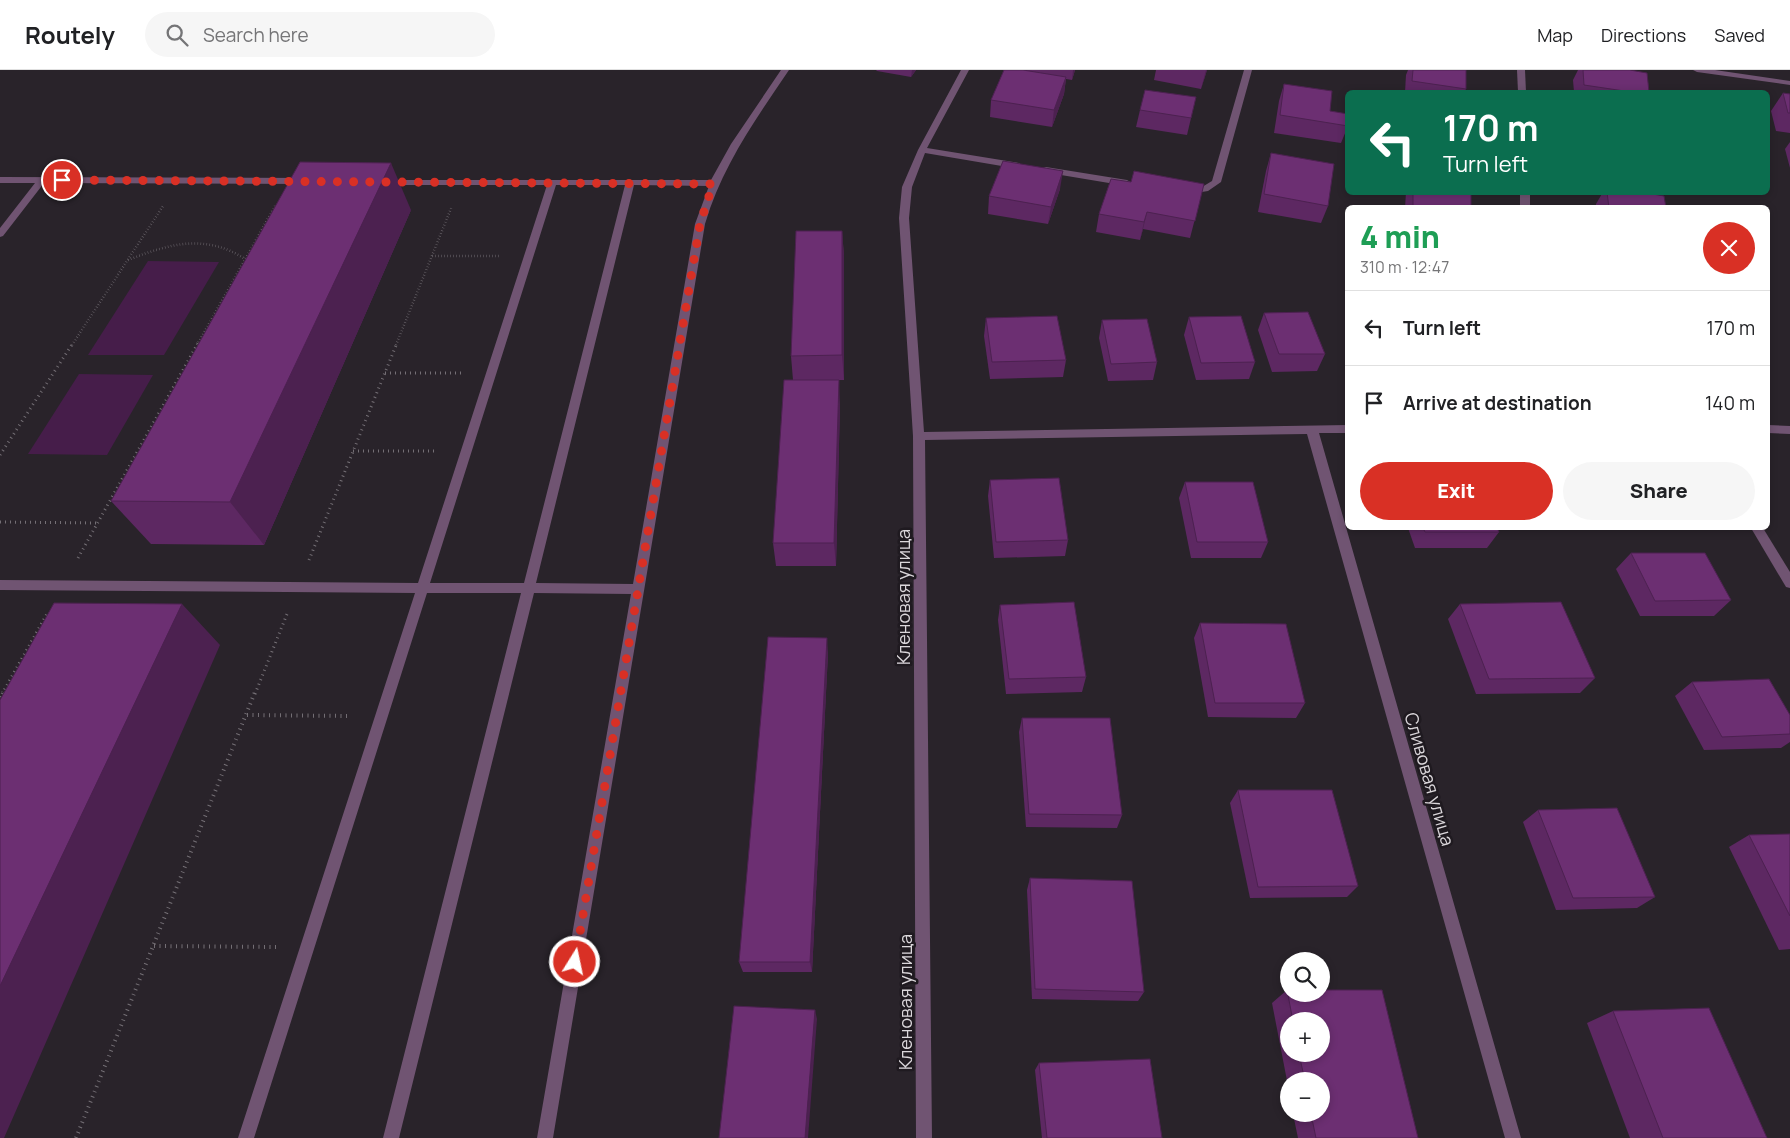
<!DOCTYPE html>
<meta charset="utf-8">
<style>
:root{--surface:#fff;--page:#f6f6f6;--text:#202124;--muted:#757577;--line:#e0e0e0;--accent:#d93025}
body{margin:0;font-family:Manrope,sans-serif;background:var(--page);color:var(--text);height:100vh;display:flex;flex-direction:column;font-size:19px;white-space:nowrap}
*{box-sizing:border-box;margin:0}
p{font-size:16px;color:var(--muted)}
.icon{flex:none;width:28px;height:28px;fill:none;stroke:currentColor;stroke-width:2;stroke-linecap:round;stroke-linejoin:round}
.map{position:relative;flex:1;overflow:hidden}
.side{position:absolute;left:1345px;top:135px;width:425px;height:325px;display:flex;flex-direction:column;background:var(--surface);border-radius:8px;box-shadow:0 2px 8px #0003}
.side>*{flex:none}
.hud{position:absolute;left:1345px;top:20px;width:425px;height:105px;border-radius:8px;box-shadow:0 2px 8px #0003;background:#0b6e4f;color:#fff;overflow:hidden}
.fabs{position:absolute;left:1280px;top:882px;display:grid;gap:10px}
.fabs a{display:grid;place-items:center;width:50px;height:50px;border-radius:50%;background:var(--surface);box-shadow:0 2px 8px #0003;font-size:25px}
.pin{position:absolute;display:grid;place-items:center;width:42px;height:42px;color:#fff;margin:-21px;border:2px solid #fff;border-radius:50%;box-shadow:0 1px 5px #0007}
.me{position:absolute;width:55px;margin:-28px;rotate:10deg;stroke-linejoin:round;filter:drop-shadow(0 0 4px #0008)}
.turn{display:flex;align-items:center;gap:18px;height:105px;padding:0 15px;font-size:22px}
.turn .icon{width:65px;height:65px;stroke-width:2.5}
.turn b{display:block;font-size:35px;line-height:42px}
.round{display:grid;place-items:center;flex:none;width:52px;height:52px;border-radius:26px;background:var(--page)}
.headline{display:flex;align-items:center;justify-content:space-between;height:85px;padding:0 15px}
h1{font-size:30px;font-weight:800;line-height:38px;color:#1e9e55}
.action{display:flex;gap:10px;margin-top:auto;padding:10px 15px}
.action a{flex:1;height:58px;border-radius:30px;background:var(--accent);color:#fff;font-size:20px;font-weight:800;line-height:58px;text-align:center}
.action a+a{background:var(--page);color:var(--text)}
ul{padding:0;list-style:none}
li{display:flex;align-items:center;gap:15px;height:75px;padding:0 15px;border-top:1px solid var(--line)}
li div{flex:1}
li b{display:block;font-size:19px}
li em{font-style:normal}
header{display:flex;align-items:center;gap:30px;box-sizing:border-box;height:70px;padding:0 25px;background:var(--surface);border-bottom:1px solid var(--line)}
header strong{font-size:24px}
nav{display:flex;gap:28px;margin-inline-start:auto;font-size:18px}
.search{width:350px;height:45px;background:var(--page);display:flex;align-items:center;gap:12px;box-sizing:border-box;padding:0 18px;border-radius:28px;color:var(--muted);font-size:19px}
.map>svg:first-child{display:block}
</style>
<header>
<strong>Routely</strong>
<div class="search"><svg class="icon" aria-label="search" viewBox="0 0 24 24"><circle cx="10" cy="10" r="6"/><path d="M15 15l6 6"/></svg>Search here</div>
<nav><a>Map</a><a>Directions</a><a>Saved</a></nav>
</header>
<div class="map">
<svg width="1790" height="1068" viewBox="0 0 1790 1068">
<rect width="100%" height="100%" fill="#29232a"/>
<!-- green -->
<g fill="#461d4a">
<polygon points="148,191 219,192 164,285 88,285"/>
<polygon points="79,304 153,305 107,385 28,384"/>
</g>
<g fill="none" stroke-linecap="round" stroke-linejoin="round">
<!-- path-far2 -->
<g stroke="#746f75" stroke-width="2.5" stroke-dasharray="0.5 2.5" stroke-linecap="butt">
<polyline points="432,186 501,186"/>
<path d="M128 190C169 174 205 163 245 189"/>
<polyline points="72,275 163,136"/>
<polyline points="197,275 275,136"/>
<polyline points="396,275 452,136"/>
</g>
<!-- path-far1 -->
<g stroke="#746f75" stroke-width="3" stroke-dasharray="1 4" stroke-linecap="butt">
<polyline points="385,303 462,303"/>
<polyline points="353,381 438,381"/>
<polyline points="0,385 73,273"/>
<polyline points="0,452 98,453"/>
<polyline points="78,488 198,273"/>
<polyline points="309,490 397,273"/>
<polyline points="2,624 48,542"/>
<polyline points="255,624 287,544"/>
</g>
<!-- path -->
<g stroke="#746f75" stroke-width="4" stroke-dasharray="1 4.5" stroke-linecap="butt">
<polyline points="0,627 3,622"/>
<polyline points="247,645 351,646"/>
<polyline points="154,876 276,877"/>
<polyline points="76,1068 255,622"/>
</g>
<!-- minor -->
<g fill="#705472" fill-rule="evenodd">
<path d="M781 0H789C756 49 722 96 705 154L553 1068H537L631 524 534 523 399 1068H383L521 523H427L254 1068H238L415 523 0 520V510L418 513 547 115H382L379 114V110H711L731 74ZM556 115H625L524 513H430ZM634 115 709 116 695 154 633 514 536 513Z"/>
<polygon points="961,0 969,0 927,78 1019,93 1023,96 1019,99 925,83 912,117 909,148 924,362 1348,355 1348,363 1319,363 1521,1068 1505,1068 1307,364 925,370 932,1068 916,1068 913,366 899,148 902,117 918,80"/>
<polygon points="1244,0 1252,0 1221,112 1208,121 1183,125 1183,121 1202,117 1212,111"/>
<polygon points="1517,0 1525,0 1526,22 1518,22"/>
<polygon points="1693,0 1715,0 1790,11 1790,15 1697,2"/>
<polygon points="1046,97 1127,110 1132,113 1127,116 1043,102 1043,98"/>
<polygon points="0,107 305,108 310,111 305,114 44,113 3,166 0,167 0,158 35,113 0,113"/>
<rect x="1520" y="122" width="10" height="16"/>
<polygon points="1768,355 1790,356 1790,364 1768,363"/>
<polygon points="1751,458 1763,458 1790,502 1790,518 1786,517"/>
</g>
</g>
<!-- wall -->
<g fill="#5d2862" fill-rule="evenodd">
<polygon points="876,0 916,0 911,7 877,1"/>
<polygon points="1004,0 1075,0 1072,10 1066,9 1064,24 1052,57 990,47 991,30"/>
<polygon points="1156,0 1207,0 1201,19 1154,10"/>
<polygon points="1408,0 1466,0 1466,19 1464,22 1405,22 1406,5"/>
<polygon points="1578,0 1630,0 1649,22 1574,22 1573,10"/>
<polygon points="1284,14 1330,41 1348,44 1348,56 1341,73 1274,63 1279,31"/>
<polygon points="1783,23 1790,24 1790,63 1776,61 1771,41"/>
<polygon points="1196,27 1187,65 1136,57 1140,40"/>
<polygon points="1790,72 1790,98 1785,79"/>
<polygon points="1271,83 1328,136 1321,153 1258,142 1266,101"/>
<polygon points="1131,112 1204,114 1190,168 1143,159 1140,170 1096,162 1099,144"/>
<polygon points="1060,119 1048,154 988,144 989,126"/>
<polygon points="1406,122 1471,122 1471,138 1405,138"/>
<polygon points="1603,122 1641,122 1666,138 1596,138 1596,134"/>
<polygon points="411,140 264,475 151,474 111,431"/>
<polygon points="842,161 844,186 844,310 809,310 840,334 836,496 776,496 773,473 793,310 791,286"/>
<polygon points="1264,243 1325,284 1317,301 1272,302 1258,260"/>
<polygon points="1189,247 1255,292 1249,309 1196,310 1184,265"/>
<polygon points="986,248 1066,290 1063,307 990,309 984,266"/>
<polygon points="1102,250 1157,292 1153,310 1108,311 1099,268"/>
<polygon points="990,410 1068,470 1065,486 994,488 988,426"/>
<polygon points="1185,412 1268,472 1261,488 1191,488 1179,428"/>
<polygon points="1408,458 1497,458 1499,462 1487,478 1415,478"/>
<polygon points="1631,483 1731,530 1714,546 1640,546 1616,499"/>
<polygon points="1460,534 1595,608 1580,623 1476,624 1448,549"/>
<polygon points="1000,535 1086,607 1082,622 1006,624 998,550"/>
<polygon points="1200,553 1305,633 1296,648 1208,647 1194,568"/>
<polygon points="828,583 812,902 743,902 739,892"/>
<polygon points="1692,612 1790,645 1790,672 1781,678 1704,680 1675,626"/>
<polygon points="1022,648 1122,745 1117,758 1026,757 1019,662"/>
<polygon points="1238,720 1358,816 1347,827 1250,828 1230,733"/>
<polygon points="1538,740 1655,827 1637,838 1556,840 1523,752"/>
<polygon points="1790,764 1790,879 1779,880 1729,777 1749,765"/>
<polygon points="1030,808 1144,922 1138,931 1032,929 1027,820"/>
<path d="M1287 920H1289V924H1321V920H1382L1418 1068H1298L1293 1044H1321V1011H1289V1021L1272 933ZM1289 951H1321V984H1289Z"/>
<polygon points="1613,941 1767,1068 1630,1068 1587,953"/>
<polygon points="1039,993 1162,1068 1042,1068 1035,1000"/>
</g>
<!-- shaded-wall -->
<g fill="#4c2150">
<polygon points="912,0 916,0 911,7"/>
<polygon points="1073,0 1075,0 1072,10"/>
<polygon points="1206,0 1207,0 1201,19"/>
<polygon points="1066,7 1064,24 1052,57 1054,40"/>
<polygon points="391,93 411,140 264,475 230,432"/>
<polygon points="1063,101 1060,119 1048,154 1051,137"/>
<polygon points="1147,142 1143,159 1140,170 1144,152"/>
<polygon points="842,161 844,186 844,310 842,285"/>
<polygon points="839,310 840,334 836,496 834,473"/>
<polygon points="182,534 220,575 4,1068 0,1068 0,916"/>
<polygon points="827,568 828,583 812,902 810,892"/>
<polygon points="815,940 817,949 808,1068 805,1068"/>
</g>
<!-- building -->
<g fill="#6c2f72" stroke="#4c2150">
<polygon points="1004,0 1023,0 1066,7 1054,40 991,30"/>
<polygon points="1413,0 1466,0 1466,19 1412,11"/>
<polygon points="1583,0 1630,0 1647,3 1649,22 1631,22 1584,15"/>
<polygon points="1284,14 1332,21 1330,41 1348,44 1348,56 1280,45"/>
<polygon points="1145,20 1196,27 1191,48 1140,40"/>
<polygon points="1783,23 1790,24 1790,43 1788,43"/>
<polygon points="1271,83 1334,94 1328,136 1264,124"/>
<polygon points="1003,91 1063,101 1051,137 989,126"/>
<polygon points="300,92 391,93 230,432 111,431"/>
<polygon points="1134,101 1204,114 1195,151 1147,142 1144,152 1099,144 1111,109 1131,112"/>
<rect x="1413" y="122" width="58" height="16"/>
<polygon points="1607,122 1641,122 1664,126 1666,138 1609,138"/>
<polygon points="796,161 842,161 842,285 791,286"/>
<polygon points="1308,242 1325,284 1279,284 1264,243"/>
<polygon points="1057,246 1066,290 992,292 986,248"/>
<polygon points="1241,246 1255,292 1201,293 1189,247"/>
<polygon points="1147,249 1157,292 1111,294 1102,250"/>
<polygon points="784,310 839,310 834,473 773,473"/>
<polygon points="1059,408 1068,470 996,472 990,410"/>
<polygon points="1185,412 1253,412 1268,472 1197,472"/>
<polygon points="1423,458 1497,458 1499,462 1425,462"/>
<polygon points="1631,483 1705,483 1731,530 1655,531"/>
<polygon points="1074,532 1086,607 1009,609 1000,535"/>
<polygon points="1561,532 1595,608 1489,609 1460,534"/>
<polygon points="54,533 182,534 0,916 0,630"/>
<polygon points="1200,553 1286,554 1305,633 1215,633"/>
<polygon points="768,567 827,568 810,892 739,892"/>
<polygon points="1769,609 1790,645 1790,664 1722,667 1692,612"/>
<polygon points="1022,648 1110,648 1122,745 1029,744"/>
<polygon points="1238,720 1332,720 1358,816 1258,817"/>
<polygon points="1617,738 1655,827 1573,828 1538,740"/>
<polygon points="1790,764 1790,846 1749,765"/>
<polygon points="1030,808 1132,811 1144,922 1035,919"/>
<polygon points="1287,920 1289,920 1289,924 1321,924 1321,920 1382,920 1418,1068 1316,1068 1311,1044 1321,1044 1321,1011 1305,1011 1299,984 1321,984 1321,951 1293,951"/>
<polygon points="734,936 815,940 805,1068 719,1068"/>
<polygon points="1709,938 1767,1068 1663,1068 1613,941"/>
<polygon points="1150,989 1162,1068 1047,1068 1039,993"/>
</g>
<g fill="none" stroke-linecap="round" stroke-linejoin="round">
<!-- route -->
<polyline stroke="#d93025" stroke-width="9" stroke-dasharray="0 16.2" points="62,110 713,114 700,154 575,892"/>
</g>
<g text-anchor="middle" dominant-baseline="central" stroke-width="5" stroke-linejoin="round" paint-order="stroke">
<!-- street labels -->
<g font-size="18" fill="#dbd7db" stroke="#1f1a20">
<text transform="translate(903 527) rotate(-90)">Кленовая улица</text>
<text transform="translate(1430 709) rotate(74)">Сливовая улица</text>
<text transform="translate(905 932) rotate(-90)">Кленовая улица</text>
</g>
</g>
</svg>
<div class="fabs">
<a><svg class="icon" aria-label="search" viewBox="0 0 24 24"><circle cx="10" cy="10" r="6"/><path d="M15 15l6 6"/></svg></a>
<a>+</a>
<a>−</a>
</div>
<div class="pin" style="left:62px;top:110px;background:#d93025"><svg class="icon" aria-label="arrive" viewBox="0 0 24 24"><path d="M6 21V4h12l-3 4 3 4H6"/></svg></div>
<svg class="me" style="left:575px;top:892px" viewBox="-20 -20 40 40"><circle r="17" fill="#d93025" stroke="#fff" stroke-width="3"/><path d="M0-11L8 9 0 5-8 9z" fill="#fff"/></svg>
<div class="hud">
<div class="turn"><svg class="icon" aria-label="left" viewBox="0 0 24 24"><path d="M17 20v-9H6M10 6l-5 5 5 5"/></svg><div><b>170 m</b>Turn left</div></div>
</div>
<section class="side">
<div class="headline"><div><h1>4 min</h1><p>310 m · 12:47</p></div><a class="round" style="background:#d93025;color:#fff"><svg class="icon" aria-label="close" viewBox="0 0 24 24"><path d="M6 6l12 12M18 6L6 18"/></svg></a></div>
<ul>
<li><svg class="icon" aria-label="left" viewBox="0 0 24 24"><path d="M17 20v-9H6M10 6l-5 5 5 5"/></svg><div><b>Turn left</b></div><em>170 m</em></li>
<li><svg class="icon" aria-label="arrive" viewBox="0 0 24 24"><path d="M6 21V4h12l-3 4 3 4H6"/></svg><div><b>Arrive at destination</b></div><em>140 m</em></li>
</ul>
<div class="action"><a>Exit</a><a>Share</a></div>
</section>
</div>
